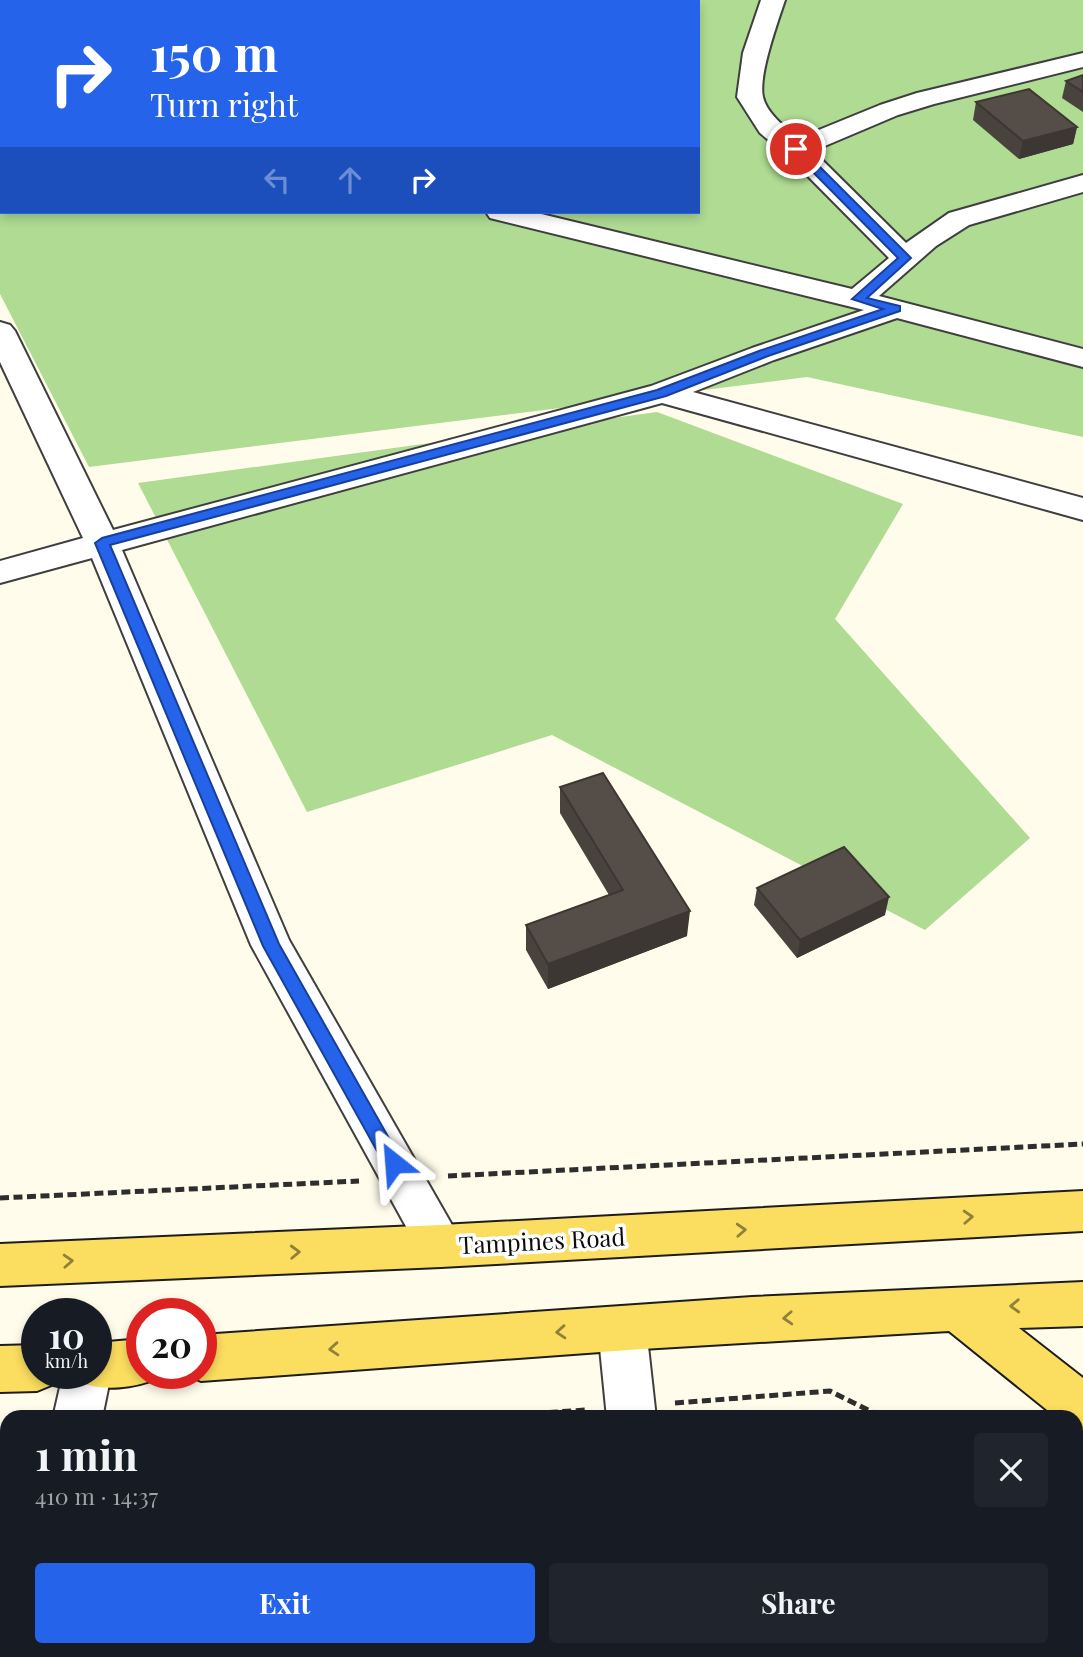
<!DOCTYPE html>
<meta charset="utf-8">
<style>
:root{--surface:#171b24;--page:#20242c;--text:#f1f3f6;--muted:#9ea1a6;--accent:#2563eb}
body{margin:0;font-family:"Playfair Display",serif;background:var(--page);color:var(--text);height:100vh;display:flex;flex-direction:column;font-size:26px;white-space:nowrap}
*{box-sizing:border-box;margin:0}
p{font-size:23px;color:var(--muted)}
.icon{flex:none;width:38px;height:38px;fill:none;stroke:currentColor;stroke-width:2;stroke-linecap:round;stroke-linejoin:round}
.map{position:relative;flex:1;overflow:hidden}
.sheet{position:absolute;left:0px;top:1410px;width:1083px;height:247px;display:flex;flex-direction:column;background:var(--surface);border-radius:21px 21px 0 0;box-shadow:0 4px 10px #0003}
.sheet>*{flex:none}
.banner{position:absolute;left:0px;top:0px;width:700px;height:214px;box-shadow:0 4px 10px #0003;background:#2563eb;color:#fff;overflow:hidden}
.speed{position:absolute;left:21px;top:1298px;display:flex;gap:14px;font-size:35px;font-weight:700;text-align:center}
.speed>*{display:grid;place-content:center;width:91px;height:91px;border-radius:50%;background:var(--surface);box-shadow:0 4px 10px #0003;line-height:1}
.speed small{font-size:18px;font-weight:400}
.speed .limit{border:10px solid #d22;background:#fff;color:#111}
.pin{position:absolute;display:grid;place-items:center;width:60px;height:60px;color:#fff;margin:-30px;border:4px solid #fff;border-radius:50%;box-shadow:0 2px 7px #0007}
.me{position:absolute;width:77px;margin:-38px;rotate:332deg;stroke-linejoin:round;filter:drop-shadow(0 0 5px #0008)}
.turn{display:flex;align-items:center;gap:24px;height:147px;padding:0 35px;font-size:32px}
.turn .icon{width:91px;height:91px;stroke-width:2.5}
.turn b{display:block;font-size:49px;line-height:60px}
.lanes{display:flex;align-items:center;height:66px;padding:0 35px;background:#0003;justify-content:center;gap:35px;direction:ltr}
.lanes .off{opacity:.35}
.round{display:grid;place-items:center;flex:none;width:74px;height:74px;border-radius:7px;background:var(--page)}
.headline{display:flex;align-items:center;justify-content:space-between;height:119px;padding:0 35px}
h1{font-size:42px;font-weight:700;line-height:52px}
.primary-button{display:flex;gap:14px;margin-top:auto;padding:14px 35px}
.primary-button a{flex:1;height:80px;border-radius:7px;background:var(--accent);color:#fff;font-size:28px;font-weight:700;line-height:80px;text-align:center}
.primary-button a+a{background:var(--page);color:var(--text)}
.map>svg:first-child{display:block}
</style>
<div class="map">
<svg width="1083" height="1657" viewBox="0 0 1083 1657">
<rect width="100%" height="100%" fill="#fffceb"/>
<!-- forest -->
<g fill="#afdb93" fill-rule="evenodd">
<path d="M0 0H1083V437L807 377 89 467 0 294ZM2 2H698V212H2Z"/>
<polygon points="657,412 903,504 835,619 1030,838 925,930 552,735 307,812 138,483"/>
</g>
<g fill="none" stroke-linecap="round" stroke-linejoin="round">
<!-- minor casing -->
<g stroke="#3f3f3f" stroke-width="4">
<g id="minor">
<polygon points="114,0 139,0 113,2"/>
<path d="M761 0H785C778 21 758 76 763 97 767 114 786 128 799 138L880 105 917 93 1083 53V67L934 104 898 115 813 151 906 243 949 213 1083 175V192L969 225 936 246 879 296 1083 349V367L897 318 774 360 693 392 1083 498V520L662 403 122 550 289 940 464 1246 457 1261 441 1267 425 1261 251 945 92 558 0 583V561L83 538 0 362V322L10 325 15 331 113 530 651 386 752 348 864 310 490 218 486 212H533L852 289 889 258 787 155 760 133 737 97 743 53Z"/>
<polygon points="2,99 2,115 0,116 0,100"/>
<polygon points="622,1306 639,1312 646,1328 656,1418 607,1418 598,1328 605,1312"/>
<polygon points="96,1355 104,1358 111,1374 102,1418 53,1418 63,1374 96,1374"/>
<rect x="26" y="1650" width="54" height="7"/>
<polygon points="346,1650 399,1650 397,1657 343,1657"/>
<polygon points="694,1650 748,1650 751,1657 696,1657"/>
</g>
</g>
<!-- major casing -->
<g stroke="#1d1d1d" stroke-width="4">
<g id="major">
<polygon points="1083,1191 1083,1231 441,1267 0,1286 0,1244 441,1225"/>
<polygon points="1083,1282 1083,1326 1019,1328 1083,1378 1083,1432 1076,1429 1076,1418 1057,1418 949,1331 642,1349 201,1381 184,1374 201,1374 201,1335 752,1297"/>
<path d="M142 1339V1374H161L159 1378C134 1388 104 1392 79 1382L75 1374H96V1343Z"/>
<polygon points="37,1345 37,1374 59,1374 54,1384 37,1391 0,1392 0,1346"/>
</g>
</g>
<!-- path -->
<g stroke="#2e2e2e" stroke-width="5" stroke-dasharray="9 4.5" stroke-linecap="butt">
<polyline points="448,1176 1083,1144"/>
<polyline points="0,1198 359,1181"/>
<polyline points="675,1403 830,1391 884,1418"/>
<polyline points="468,1418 586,1410"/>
<polyline points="0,1448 7,1447"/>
<polyline points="1076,1526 1083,1530"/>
</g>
<!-- minor -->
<use href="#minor" fill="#fff" fill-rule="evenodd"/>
<!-- major -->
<use href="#major" fill="#fbde5f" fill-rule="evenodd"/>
</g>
<!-- wall -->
<g fill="#49433e">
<polygon points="1083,75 1083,112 1062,98 1066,81"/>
<polygon points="976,102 1077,127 1073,144 1019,159 973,120"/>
<polygon points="560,787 687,936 548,989 526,950 526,925 609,895 560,813"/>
<polygon points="757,888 885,915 797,958 754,905"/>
</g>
<!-- shaded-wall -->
<g fill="#3c3732">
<polygon points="1077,127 1073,144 1019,159 1023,141"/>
<polygon points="889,897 885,915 797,958 800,940"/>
<polygon points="690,911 687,936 548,989 548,964"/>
</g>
<!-- building -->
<g fill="#554e48" stroke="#3c3732" stroke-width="2">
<polygon points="1083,75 1083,92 1066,81"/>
<polygon points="1029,89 1077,127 1023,141 976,102"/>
<polygon points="603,773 690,911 548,964 526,925 623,890 560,787"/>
<polygon points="844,847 889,897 800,940 757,888"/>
</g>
<!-- one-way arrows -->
<defs><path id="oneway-chevron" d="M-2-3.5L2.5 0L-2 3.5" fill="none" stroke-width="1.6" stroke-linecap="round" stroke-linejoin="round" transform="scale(1.75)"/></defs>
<g stroke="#8f803a">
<use href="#oneway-chevron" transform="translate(968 1217) rotate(-3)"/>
<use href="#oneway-chevron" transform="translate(741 1230) rotate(-3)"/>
<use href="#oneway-chevron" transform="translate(295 1252) rotate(-2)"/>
<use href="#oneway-chevron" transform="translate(68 1261) rotate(-3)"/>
<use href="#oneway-chevron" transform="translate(1015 1306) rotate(178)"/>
<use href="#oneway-chevron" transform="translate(788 1318) rotate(177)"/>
<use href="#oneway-chevron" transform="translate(561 1332) rotate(176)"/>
<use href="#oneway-chevron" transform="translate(334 1349) rotate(176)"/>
</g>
<!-- route -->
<polygon fill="#2563eb" stroke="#184099" stroke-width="2" points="792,147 800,147 911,258 867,298 900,306 900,311 768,356 666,396 110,545 279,944 403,1163 400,1169 394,1171 387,1169 263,946 95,543 102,538 657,390 759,351 883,309 852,299 898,258 792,151"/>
<g text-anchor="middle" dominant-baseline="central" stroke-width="7" stroke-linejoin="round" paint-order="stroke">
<!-- street labels -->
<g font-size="24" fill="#0c0c0c" stroke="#fff">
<text transform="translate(542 1240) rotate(-3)">Tampines Road</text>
</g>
</g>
</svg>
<div class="speed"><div>10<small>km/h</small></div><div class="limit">20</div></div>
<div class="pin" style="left:796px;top:149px;background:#d93025"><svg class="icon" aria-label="arrive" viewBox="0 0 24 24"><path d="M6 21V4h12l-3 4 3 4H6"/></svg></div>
<svg class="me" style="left:394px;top:1163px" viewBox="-20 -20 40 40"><path d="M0-17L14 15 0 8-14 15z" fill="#2563eb" stroke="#fff" stroke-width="4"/></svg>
<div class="banner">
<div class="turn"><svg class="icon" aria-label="right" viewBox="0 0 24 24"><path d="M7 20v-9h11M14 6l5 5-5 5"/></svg><div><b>150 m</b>Turn right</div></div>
<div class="lanes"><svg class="icon off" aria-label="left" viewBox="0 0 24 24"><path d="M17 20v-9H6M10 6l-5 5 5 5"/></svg><svg class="icon off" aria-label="ahead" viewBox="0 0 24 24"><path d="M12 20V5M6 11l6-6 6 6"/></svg><svg class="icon" aria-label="right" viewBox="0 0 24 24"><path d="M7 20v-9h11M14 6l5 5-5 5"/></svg></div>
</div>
<section class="sheet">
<div class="headline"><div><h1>1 min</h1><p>410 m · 14:37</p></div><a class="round"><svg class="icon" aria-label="close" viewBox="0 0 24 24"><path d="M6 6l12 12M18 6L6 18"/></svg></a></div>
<div class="primary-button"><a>Exit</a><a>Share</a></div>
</section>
</div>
